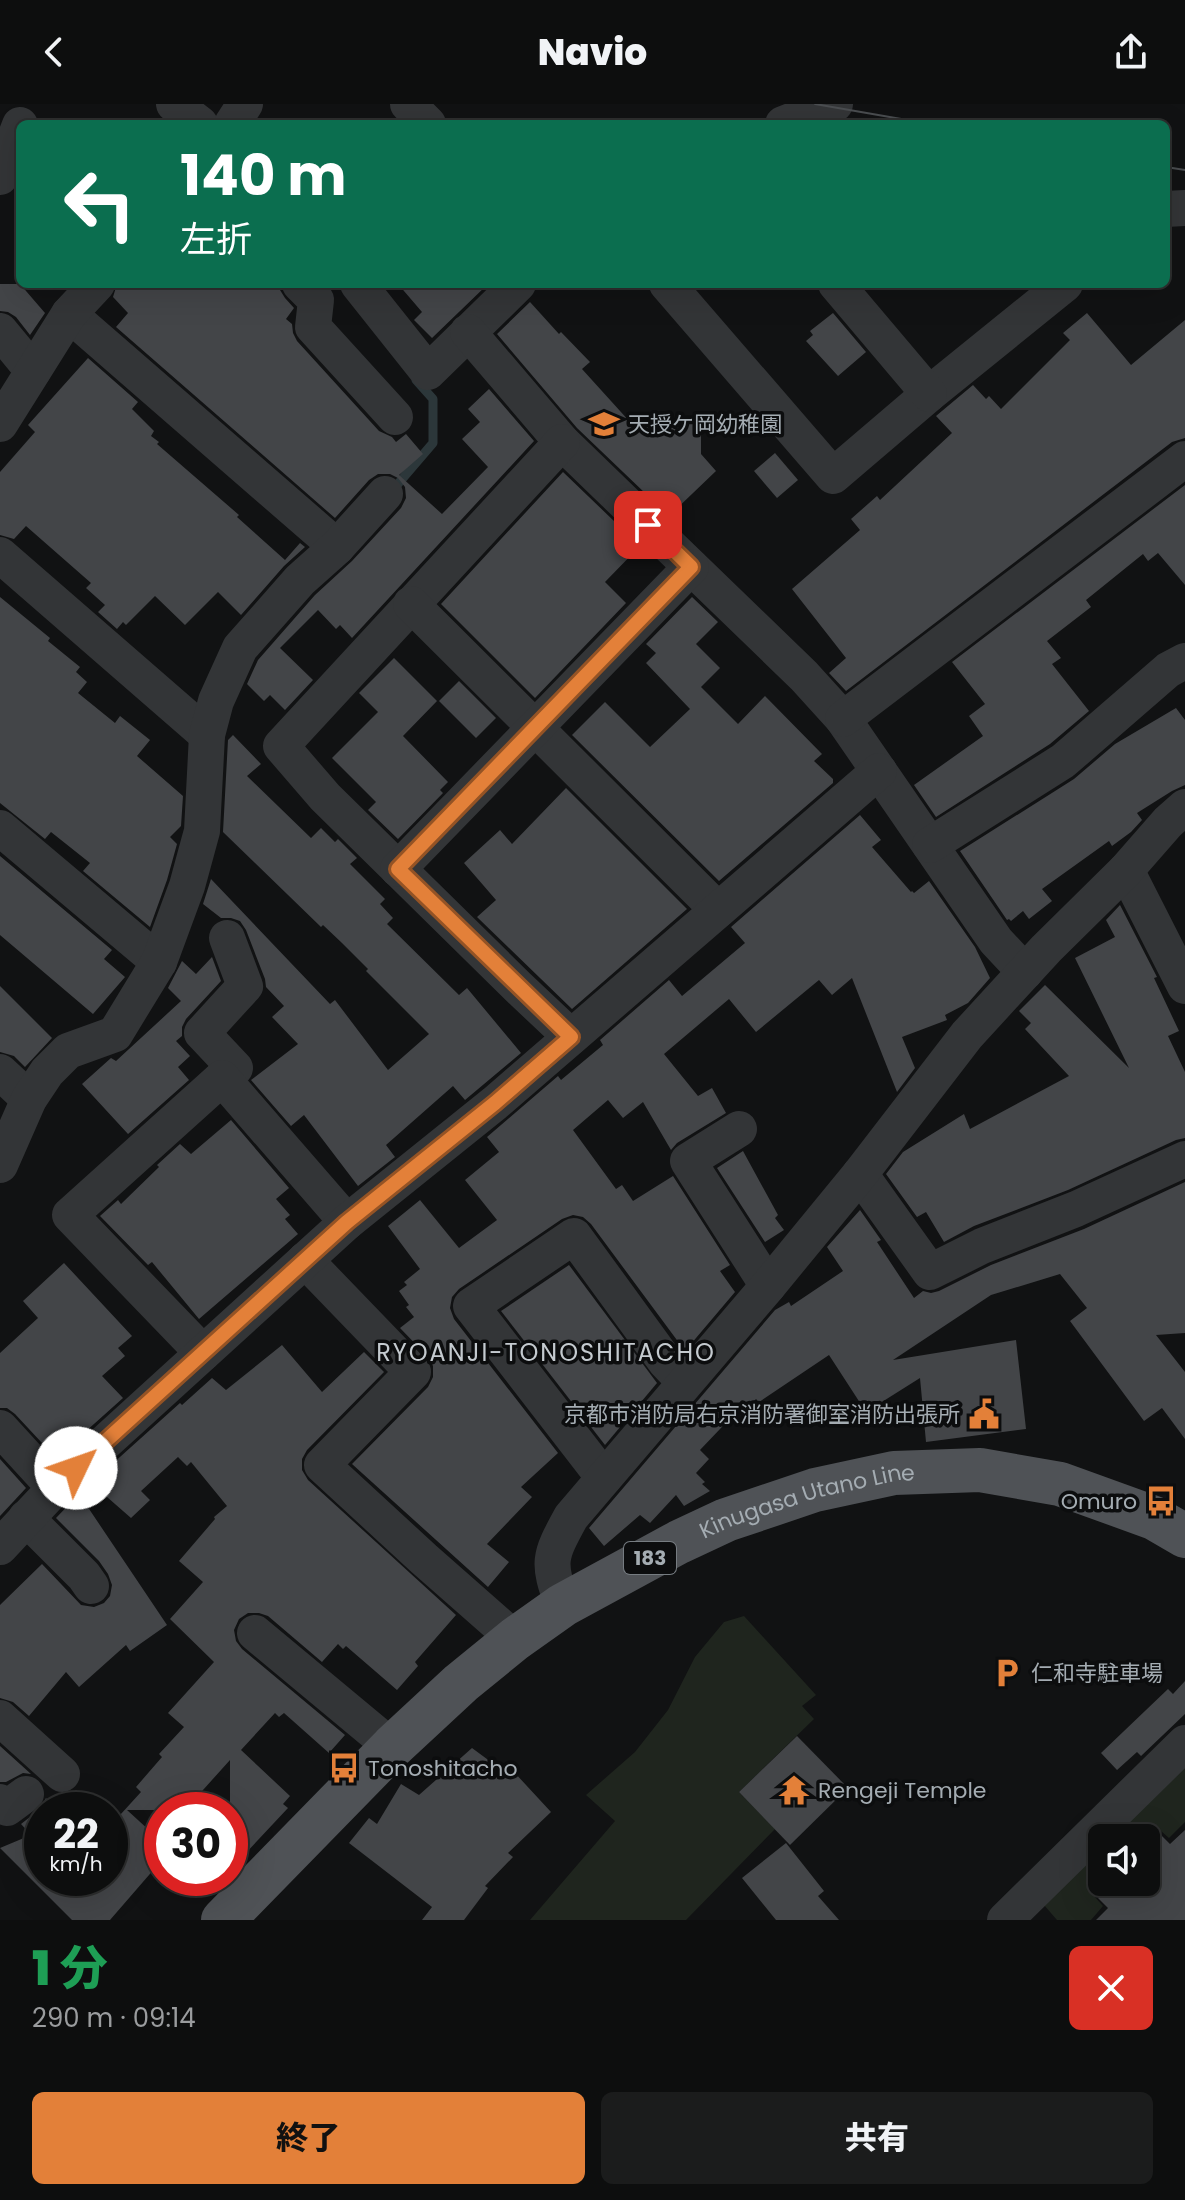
<!DOCTYPE html>
<html lang="ja">
<meta charset="utf-8">
<style>
:root{--surface:#0d0e0e;--page:#1b1c1c;--text:#f1f3f6;--muted:#9a9c9e;--line:#2d2e2e;--accent:#e38039}
body{margin:0;font-family:Poppins,"Noto Sans JP",sans-serif;background:var(--page);color:var(--text);height:100vh;display:flex;flex-direction:column;font-size:30px;white-space:nowrap}
*{box-sizing:border-box;margin:0}
p{font-size:26px;color:var(--muted)}
.icon{flex:none;width:44px;height:44px;fill:none;stroke:currentColor;stroke-width:2;stroke-linecap:round;stroke-linejoin:round}
.map{position:relative;height:1816px;overflow:hidden}
.panel{display:flex;flex-direction:column;background:var(--surface);flex:1}
.panel>*{flex:none}
.top-card{position:absolute;left:16px;top:16px;width:1154px;height:168px;border-radius:12px;box-shadow:0 8px 32px #0002,0 0 0 2px var(--line);background:#0b6e4f;color:#fff;overflow:hidden}
.tools{position:absolute;left:1088px;top:1720px;display:grid;gap:16px}
.tools a{display:grid;place-items:center;width:72px;height:72px;border-radius:12px;background:var(--surface);box-shadow:0 8px 32px #0002,0 0 0 2px var(--line);font-size:40px}
.speed{position:absolute;left:24px;top:1688px;display:flex;gap:16px;font-size:40px;font-weight:700;text-align:center}
.speed>*{display:grid;place-content:center;width:104px;height:104px;border-radius:50%;background:var(--surface);box-shadow:0 8px 32px #0002,0 0 0 2px var(--line);line-height:1}
.speed small{font-size:20px;font-weight:400}
.speed .limit{border:12px solid #d22;background:#fff;color:#111}
.pin{position:absolute;display:grid;place-items:center;width:68px;height:68px;color:#fff;margin:-34px;border-radius:16px;box-shadow:0 4px 12px #0006}
.me{position:absolute;width:88px;margin:-44px;rotate:48deg;stroke-linejoin:round;filter:drop-shadow(0 0 6px #0008)}
.turn{display:flex;align-items:center;gap:28px;height:168px;padding:0 32px;font-size:36px}
.turn .icon{width:104px;height:104px;stroke-width:2.5}
.turn b{display:block;font-size:56px;line-height:68px}
.round{display:grid;place-items:center;flex:none;width:84px;height:84px;border-radius:12px;background:var(--page)}
.headline{display:flex;align-items:center;justify-content:space-between;height:136px;padding:0 32px}
h1{font-size:48px;font-weight:800;line-height:60px;color:#1e9e55}
.cta{display:flex;gap:16px;margin-top:auto;padding:16px 32px}
.cta a{flex:1;height:92px;border-radius:12px;background:var(--accent);color:#111;font-size:32px;font-weight:800;line-height:92px;text-align:center}
.cta a+a{background:var(--page);color:var(--text)}
header{display:flex;justify-content:space-between;align-items:center;height:104px;padding:0 32px;background:var(--surface);font-size:36px;font-weight:800}
.map>svg:first-child{display:block}
</style>
<header><svg class="icon" aria-label="back" viewBox="0 0 24 24"><path d="M15 5l-7 7 7 7"/></svg>Navio<svg class="icon" aria-label="share" viewBox="0 0 24 24"><path d="M12 15V3M7 8l5-5 5 5M5 13v7h14v-7"/></svg></header>
<div class="map">
<svg width="1185" height="1816" viewBox="0 0 1185 1816">
<rect width="100%" height="100%" fill="#111213"/>
<!-- green -->
<g fill="#1f251e">
<polygon points="744,1512 816,1591 802,1602 814,1615 739,1688 775,1725 686,1816 530,1816 615,1717 586,1691 635,1648 668,1606 695,1553 724,1518"/>
<polygon points="1185,1661 1185,1718 1169,1734 1161,1727 1146,1742 1146,1734 1111,1734"/>
<polygon points="1102,1743 1102,1778 1110,1778 1095,1793 1103,1802 1091,1816 1057,1816 1044,1801"/>
</g>
<g fill="none" stroke-linecap="round" stroke-linejoin="round">
<!-- stream -->
<polyline stroke="#2c373a" stroke-width="9" points="391,388 433,339 433,295 416,276"/>
</g>
<!-- building -->
<g fill="#434548">
<polygon points="0,180 20,180 45,209 30,231 16,213 8,208 0,207"/>
<polygon points="117,180 280,180 280,186 285,194 294,204 286,215 292,220 293,229 297,237 379,327 392,333 396,338 406,330 423,350 399,371 442,410 488,363 462,335 480,318 468,305 489,285 534,337 352,534 340,521 336,525 318,506 280,544 313,576 285,606 270,591 264,597 247,580 258,556 315,491 352,457 401,404 406,394 405,383 398,374 390,370 378,370 369,376 335,414 116,223 128,209 113,193"/>
<polygon points="398,180 488,180 432,234 414,216 422,208"/>
<polygon points="530,198 559,230 561,228 590,258 582,265 630,318 701,320 701,350 716,367 669,412 577,324 497,230"/>
<polygon points="833,209 866,248 838,272 806,237 813,231 810,227"/>
<polygon points="1087,209 1131,261 1185,216 1185,334 1172,338 846,587 829,569 846,554 792,485 860,426 851,415 877,392 880,396 952,329 936,312 973,281 986,295 989,292 1001,305 1070,236 1063,229"/>
<polygon points="88,254 138,298 132,305 154,327 151,332 159,338 157,340 239,411 237,413 285,456 300,439 305,443 284,462 241,511 218,488 185,521 155,492 126,521 123,518 117,525 98,508 105,501 86,484 91,479 26,422 14,435 0,431 0,368 35,328 28,321"/>
<polygon points="775,349 798,376 777,394 754,367"/>
<polygon points="563,368 640,442 605,478 626,499 535,594 441,500"/>
<polygon points="1185,381 1185,481 1158,449 1148,457 1143,450 1086,496 1091,503 1047,537 1061,554 1052,560 1089,607 1050,640 936,713 914,681 983,632 969,612 985,600 952,558"/>
<polygon points="0,493 50,534 48,537 80,563 76,568 87,578 78,589 115,619 120,612 150,636 137,652 183,692 181,722 170,733 177,740 167,776 150,823 83,767 90,759 51,728 45,735 0,699"/>
<polygon points="692,493 718,518 696,540 720,564 701,583 738,620 765,592 822,650 814,657 833,675 833,679 719,777 572,631 605,598 650,643 690,605 646,559 656,549 646,540"/>
<polygon points="394,554 437,597 403,632 448,678 440,686 443,689 398,735 368,706 376,698 332,654 378,608 359,589"/>
<polygon points="459,577 496,614 476,634 439,597"/>
<polygon points="1176,604 1185,616 1185,681 1172,687 1137,709 1142,716 1131,728 1112,742 1109,737 1042,785 1052,797 1029,815 1023,807 1011,817 1009,815 1007,816 960,747 1074,675 1115,640"/>
<polygon points="233,631 261,660 247,672 311,734 321,724 335,738 338,735 357,754 350,760 385,795 380,800 393,814 387,820 459,891 467,884 521,949 465,996 453,982 386,1041 395,1053 358,1082 304,1011 291,1022 251,976 298,940 272,913 284,902 266,883 265,875 246,826 240,817 231,814 221,814 203,800 211,775 330,900 335,896 388,966 429,930 366,867 368,865 342,839 323,821 321,823 223,728 228,636"/>
<polygon points="566,684 687,805 572,905 477,813 496,796 464,759 500,726 512,740"/>
<polygon points="860,711 881,736 872,743 911,788 912,787 914,789 929,777 975,843 990,874 968,899 945,911 947,916 902,933 915,964 897,988 852,874 832,891 819,876 756,928 729,895 664,950 698,992 712,984 726,1009 677,1039 671,1046 643,998 623,1014 608,996 573,1026 616,1085 622,1081 633,1097 673,1072 730,1161 720,1167 735,1188 685,1247 591,1120 583,1113 573,1111 562,1115 459,1185 452,1193 450,1204 454,1215 558,1349 521,1383 532,1393 487,1440 509,1458 488,1483 352,1360 428,1283 433,1273 433,1262 429,1254 400,1224 414,1213 406,1203 409,1201 399,1187 407,1181 404,1178 420,1165 388,1122 420,1096 459,1144 497,1116 465,1076 499,1048 487,1033 558,972 561,976 603,941 600,936 669,876 682,892 745,839 731,823"/>
<polygon points="0,752 112,846 104,855 125,873 93,910 0,831"/>
<polygon points="1120,801 1157,873 1154,874 1179,927 1168,932 1185,968 1185,1034 1176,1036 1068,1086 974,1122 944,1138 926,1108 917,1113 886,1070 903,1048 964,1010 970,1025 1069,972 1025,925 1031,919 1019,907 1045,881 1129,964 1075,854 1115,833 1106,816"/>
<polygon points="212,853 221,877 186,915 182,923 182,932 176,937 190,952 178,963 189,976 128,1030 82,980 111,954 116,957 181,897 168,884 182,857 196,870"/>
<polygon points="0,882 52,934 25,963 14,952 0,948"/>
<polygon points="231,1016 289,1084 276,1095 290,1111 285,1115 298,1130 199,1215 152,1158 148,1161 100,1112 118,1096 121,1100 159,1063 157,1061 180,1040 191,1050"/>
<polygon points="743,1047 778,1111 775,1114 784,1126 765,1138 717,1064"/>
<polygon points="1185,1078 1185,1229 1156,1231 1185,1268 1185,1335 1162,1304 1144,1317 1070,1217 1087,1204 1060,1170 991,1191 893,1256 1016,1236 1026,1325 926,1338 920,1274 866,1308 829,1251 759,1298 756,1295 744,1308 740,1304 700,1346 709,1355 696,1369 705,1378 702,1380 710,1387 684,1402 676,1391 650,1419 640,1411 604,1442 589,1424 775,1206 789,1198 791,1202 843,1167 827,1143 860,1106 881,1136 877,1138 914,1194 923,1187 931,1189 939,1187 991,1161 1084,1125"/>
<polygon points="64,1159 132,1232 118,1244 125,1252 102,1272 123,1294 56,1354 15,1310 7,1304 0,1304 0,1249 38,1214 23,1197"/>
<polygon points="569,1161 657,1279 605,1341 501,1207"/>
<polygon points="282,1241 322,1288 364,1248 384,1268 307,1346 302,1355 302,1366 308,1376 456,1511 415,1558 418,1562 397,1586 346,1542 343,1545 338,1540 322,1558 268,1512 259,1509 248,1509 239,1515 234,1526 236,1537 242,1545 345,1631 329,1649 284,1609 279,1613 275,1609 241,1646 290,1692 283,1700 288,1704 230,1766 230,1656 185,1706 127,1706 162,1738 162,1756 110,1816 72,1816 0,1744 31,1731 21,1720 39,1706 46,1694 56,1706 42,1706 42,1774 110,1774 110,1722 141,1688 136,1683 162,1653 159,1650 184,1623 168,1609 214,1558 170,1515 203,1478 179,1457 215,1415 214,1413 227,1402 191,1358 187,1362 178,1353 141,1387 150,1396 131,1414 91,1379 180,1299 182,1301 212,1274 226,1286"/>
<polygon points="0,1355 26,1384 0,1412"/>
<polygon points="79,1390 167,1521 130,1547 126,1541 79,1583 66,1568 29,1612 13,1598 0,1594 0,1501 42,1460 81,1501 94,1503 104,1499 110,1492 112,1481 108,1470 99,1457 56,1414"/>
<polygon points="1185,1577 1185,1610 1141,1652 1137,1648 1117,1666 1101,1649 1168,1585 1173,1590"/>
<polygon points="797,1632 848,1684 790,1741 739,1688"/>
<polygon points="0,1642 31,1670 23,1669 6,1678 0,1678"/>
<polygon points="472,1644 510,1672 514,1668 551,1708 508,1749 513,1753 485,1782 488,1784 464,1816 422,1816 432,1803 349,1739 369,1714 377,1720 401,1680 419,1691"/>
<polygon points="1185,1726 1185,1816 1096,1816 1108,1804 1098,1794 1114,1778 1146,1778 1146,1746 1161,1731 1170,1740"/>
<polygon points="786,1739 824,1787 818,1792 839,1816 776,1816 742,1774"/>
</g>
<g fill="none" stroke-linecap="round" stroke-linejoin="round">
<!-- minor -->
<g stroke="#333537" stroke-width="36">
<polyline points="174,0 200,20"/>
<polyline points="408,0 428,20"/>
<polyline points="232,20 245,0"/>
<polyline points="783,20 835,0"/>
<polyline points="0,73 20,21"/>
<polyline points="1166,105 1185,104"/>
<polyline points="300,180 316,196 313,223 395,313"/>
<polyline points="358,180 428,268 518,180"/>
<polyline points="667,180 833,372 929,290 1065,180"/>
<polyline points="836,180 929,290"/>
<polyline points="69,210 337,443"/>
<polyline points="0,227 33,267"/>
<polyline points="468,228 562,338 804,572 843,615 996,837 1025,868"/>
<polyline points="0,320 69,210 97,180"/>
<polyline points="562,338 281,642 325,693 517,882 571,933"/>
<polyline points="0,451 207,631"/>
<polyline points="411,500 718,806"/>
<polyline points="843,615 1185,355"/>
<polyline points="0,724 159,858"/>
<polyline points="930,741 1063,657 1168,566 1185,557"/>
<polyline points="398,765 691,463"/>
<polyline points="1126,766 1185,882"/>
<polyline points="0,968 29,995"/>
<polyline points="222,974 235,964 202,929 245,882 227,834"/>
<polyline points="739,1025 688,1057 768,1182"/>
<polyline points="0,1061 29,995 47,968 68,947 115,930 159,858 187,782 202,727 207,631 216,597 240,544 300,476 337,443 385,390"/>
<polyline points="860,1070 930,1168 982,1142 1076,1105 1185,1055"/>
<polyline points="305,1156 413,1268 322,1361 424,1455 515,1535"/>
<polyline points="203,1249 70,1111 222,974 347,1118"/>
<polyline points="0,1324 55,1384"/>
<polyline points="604,1374 471,1202 574,1132 665,1257 685,1278"/>
<polyline points="26,1414 84,1472 91,1482"/>
<polyline points="0,1443 55,1384 347,1118 495,999 879,667"/>
<path d="M563 1501C547 1458 549 1453 571 1413L768 1182 860 1070 967 931 1046 845 1126 766 1168 718 1185 703"/>
<polyline points="255,1529 392,1643"/>
<polyline points="0,1614 62,1670"/>
<polyline points="0,1698 7,1704 26,1690"/>
<polyline points="1005,1816 1185,1639"/>
</g>
<!-- primary -->
<path stroke="#4f5256" stroke-width="44" id="s1" d="M223 1816 392 1643 461 1579 515 1535 563 1501 679 1438 726 1416 815 1386 894 1369 980 1366 1060 1380 1154 1414 1185 1432"/>
<!-- tram -->
<g stroke="#4a4d50" stroke-width="2">
<polyline points="815,0 930,20"/>
<polyline points="1166,63 1185,66"/>
</g>
</g>
<g fill="none" stroke-linecap="round" stroke-linejoin="round">
<!-- route casing -->
<g stroke="#945325" stroke-width="20">
<polyline id="route" points="76,1364 347,1118 495,999 571,933 398,765 691,463 648,421"/>
</g>
<!-- route -->
<use href="#route" stroke="#e38039" stroke-width="14"/>
</g>
<!-- icons -->
<defs>
<g id="school-bare" transform="scale(2.4)"><path d="M0-5L7-2L0 1L-7-2ZM-4 1L0 2.5L4 1V4Q0 6-4 4Z" fill="#e38039" stroke="#0c0d0e" stroke-width="2.5" paint-order="stroke"/></g>
<g id="civic-bare" transform="scale(2.4)"><path d="M-.6-6.5H3V-4.5H.6V-3L4-1V1h2V6H-6V1h2V-1L-.6-3ZM-1.2 2.5V6h2.4V2.5Z" fill="#e38039" stroke="#0c0d0e" stroke-width="2.5" paint-order="stroke"/></g>
<g id="bus-bare" transform="scale(2.4)"><path d="M-5-6H5V4H4V6H2V4H-2V6H-4V4H-5ZM-3.5-4V0h7V-4ZM-3.5 1.2v1.5H-2V1.2ZM2 1.2v1.5H3.5V1.2Z" fill="#e38039" stroke="#0c0d0e" stroke-width="2.5" paint-order="stroke"/></g>
<g id="parking-bare" transform="scale(2.4)"><path d="M-3.5-5.5H1a3.5 3.5 0 0 1 0 7H-1V5.5H-3.5ZM-1-3.4V-.6H.8a1.4 1.4 0 0 0 0-2.8Z" fill="#e38039" stroke="#0c0d0e" stroke-width="2.5" paint-order="stroke"/></g>
<g id="temple-bare" transform="scale(2.4)"><path d="M0-6L5-2H3V0L6.5 2.5H4V6H1.5V3h-3V6H-4V2.5H-6.5L-3 0V-2H-5Z" fill="#e38039" stroke="#0c0d0e" stroke-width="2.5" paint-order="stroke"/></g>
</defs>
<g fill-rule="evenodd">
<use href="#school-bare" x="604" y="320"/>
<use href="#civic-bare" x="984" y="1310"/>
<use href="#bus-bare" x="1161" y="1397"/>
<use href="#parking-bare" x="1007" y="1569"/>
<use href="#bus-bare" x="344" y="1664"/>
<use href="#temple-bare" x="794" y="1686"/>
</g>
<g text-anchor="middle" dominant-baseline="central" stroke-width="7" stroke-linejoin="round" paint-order="stroke">
<!-- shield labels -->
<rect fill="#0c0d0e" stroke="#767c81" stroke-width="2" x="624" y="1438" width="52" height="32" rx="6"/>
<g font-size="20" font-weight="bold" fill="#a4acb2">
<text x="650" y="1454">183</text>
</g>
<!-- poi labels -->
<g font-size="22" fill="#a4acb2" stroke="#0c0d0e" text-anchor="start">
<text x="628" y="320">天授ケ岡幼稚園</text>
<text x="960" y="1310" text-anchor="end">京都市消防局右京消防署御室消防出張所</text>
<text x="1137" y="1397" text-anchor="end">Omuro</text>
<text x="1031" y="1569">仁和寺駐車場</text>
<text x="368" y="1664">Tonoshitacho</text>
<text x="818" y="1686">Rengeji Temple</text>
</g>
<!-- street labels -->
<g font-size="22" fill="#a4acb2" stroke="#0c0d0e">
<text stroke="none"><textPath href="#s1" startOffset="732">Kinugasa Utano Line</textPath></text>
</g>
<!-- neighbourhood labels -->
<g font-size="24" letter-spacing="2" fill="#c4cacf" stroke="#0c0d0e">
<text x="546" y="1248">RYOANJI-TONOSHITACHO</text>
</g>
</g>
</svg>
<div class="tools">
<a><svg class="icon" aria-label="sound" viewBox="0 0 24 24"><path d="M4 9h4l5-4v14l-5-4H4zM17 9q2 3 0 6"/></svg></a>
</div>
<div class="speed"><div>22<small>km/h</small></div><div class="limit">30</div></div>
<div class="pin" style="left:648px;top:421px;background:#d93025"><svg class="icon" aria-label="arrive" viewBox="0 0 24 24"><path d="M6 21V4h12l-3 4 3 4H6"/></svg></div>
<svg class="me" style="left:76px;top:1364px" viewBox="-20 -20 40 40"><circle r="19" fill="#fff"/><path d="M0-13L10 11 0 6-10 11z" fill="#e38039"/></svg>
<div class="top-card">
<div class="turn"><svg class="icon" aria-label="left" viewBox="0 0 24 24"><path d="M17 20v-9H6M10 6l-5 5 5 5"/></svg><div><b>140 m</b>左折</div></div>
</div>
</div>
<section class="panel">
<div class="headline"><div><h1>1 分</h1><p>290 m · 09:14</p></div><a class="round" style="background:#d93025;color:#fff"><svg class="icon" aria-label="close" viewBox="0 0 24 24"><path d="M6 6l12 12M18 6L6 18"/></svg></a></div>
<div class="cta"><a>終了</a><a>共有</a></div>
</section>
